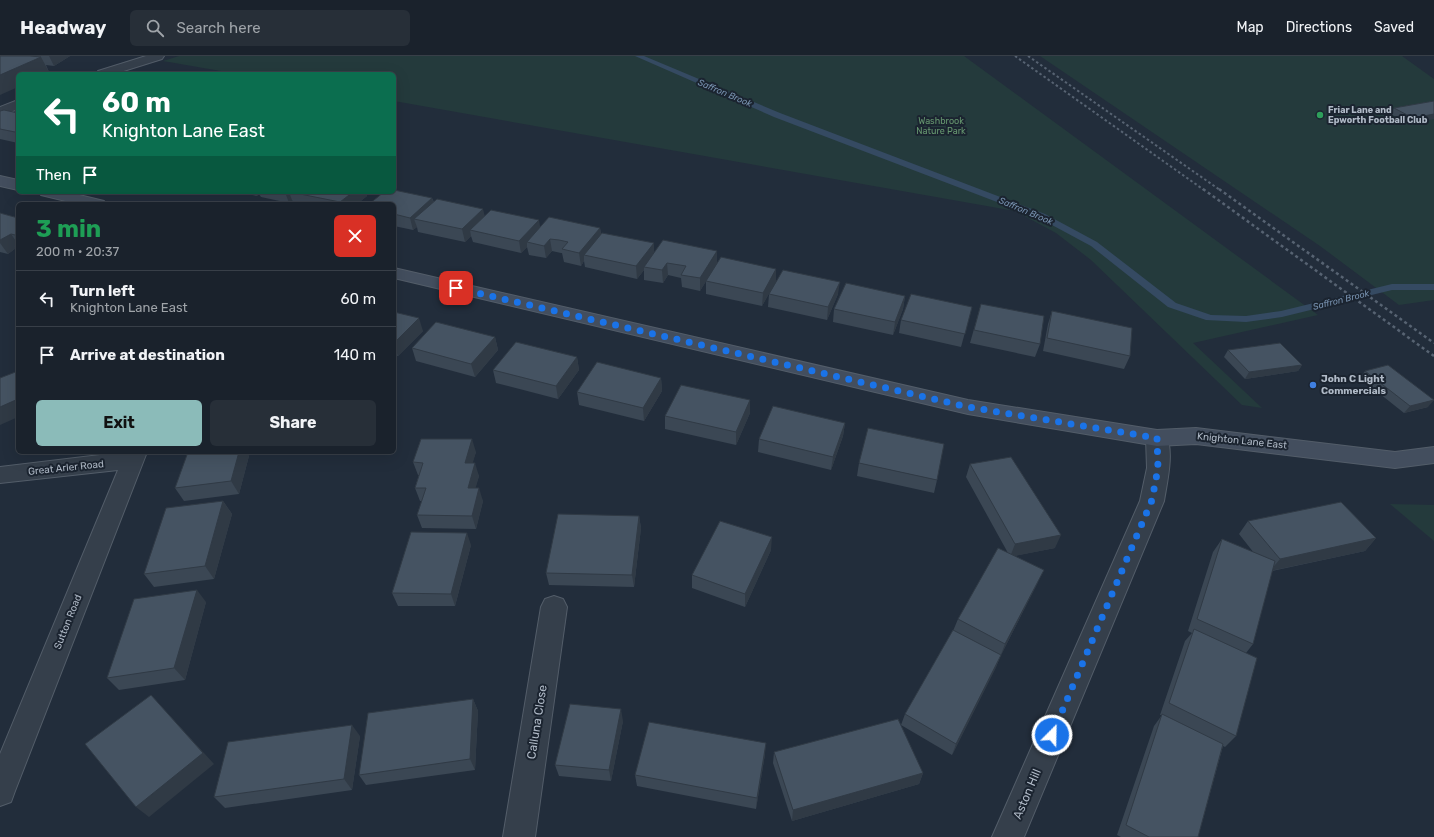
<!DOCTYPE html>
<meta charset="utf-8">
<style>
:root{--surface:#1a222c;--page:#272f38;--text:#f1f3f6;--muted:#9fa4a9;--line:#383f48;--accent:#8bbbb9}
body{margin:0;font-family:Rubik,sans-serif;background:var(--page);color:var(--text);height:100vh;display:flex;flex-direction:column;font-size:15px;white-space:nowrap}
*{box-sizing:border-box;margin:0}
p{font-size:13px;color:var(--muted)}
.icon{flex:none;width:22px;height:22px;fill:none;stroke:currentColor;stroke-width:2;stroke-linecap:round;stroke-linejoin:round}
.map{position:relative;flex:1;overflow:hidden}
.details{position:absolute;left:16px;top:146px;width:380px;height:252px;display:flex;flex-direction:column;background:var(--surface);border-radius:6px;box-shadow:0 4px 16px #0002,0 0 0 1px var(--line)}
.details>*{flex:none}
.banner{position:absolute;left:16px;top:16px;width:380px;height:122px;border-radius:6px;box-shadow:0 4px 16px #0002,0 0 0 1px var(--line);background:#0b6e4f;color:#fff;overflow:hidden}
.pin{position:absolute;display:grid;place-items:center;width:34px;height:34px;color:#fff;margin:-17px;border-radius:8px;box-shadow:0 2px 6px #0006}
.me{position:absolute;width:44px;margin:-22px;rotate:23deg;stroke-linejoin:round;filter:drop-shadow(0 0 3px #0008)}
.turn{display:flex;align-items:center;gap:14px;height:84px;padding:0 20px;font-size:18px}
.turn .icon{width:52px;height:52px;stroke-width:2.5}
.turn b{display:block;font-size:28px;line-height:34px}
.then{display:flex;align-items:center;height:38px;padding:0 20px;background:#0003;gap:8px;font-size:15px}
.round{display:grid;place-items:center;flex:none;width:42px;height:42px;border-radius:6px;background:var(--page)}
.headline{display:flex;align-items:center;justify-content:space-between;height:68px;padding:0 20px}
h1{font-size:24px;font-weight:700;line-height:30px;color:#1e9e55}
.action{display:flex;gap:8px;margin-top:auto;padding:8px 20px}
.action a{flex:1;height:46px;border-radius:6px;background:var(--accent);color:#111;font-size:16px;font-weight:700;line-height:46px;text-align:center}
.action a+a{background:var(--page);color:var(--text)}
ul{padding:0;list-style:none}
li{display:flex;align-items:center;gap:12px;height:56px;padding:0 20px;border-top:1px solid var(--line)}
li div{flex:1}
li b{display:block;font-size:15px}
li em{font-style:normal}
header{display:flex;align-items:center;gap:24px;box-sizing:border-box;height:56px;padding:0 20px;background:var(--surface);border-bottom:1px solid var(--line)}
header strong{font-size:19px}
nav{display:flex;gap:22px;margin-inline-start:auto;font-size:14px}
.search{width:280px;height:36px;background:var(--page);display:flex;align-items:center;gap:10px;box-sizing:border-box;padding:0 14px;border-radius:6px;color:var(--muted);font-size:15px}
.map>svg:first-child{display:block}
</style>
<header>
<strong>Headway</strong>
<div class="search"><svg class="icon" aria-label="search" viewBox="0 0 24 24"><circle cx="10" cy="10" r="6"/><path d="M15 15l6 6"/></svg>Search here</div>
<nav><a>Map</a><a>Directions</a><a>Saved</a></nav>
</header>
<div class="map">
<svg width="1434" height="781" viewBox="0 0 1434 781">
<rect width="100%" height="100%" fill="#222d3b"/>
<!-- green -->
<g fill="#243a3c">
<polygon points="179,0 964,0 1318,259 1193,287 1262,352 1242,349 1091,204 1056,177 1015,155 394,45 394,18 238,18 163,5"/>
<polygon points="1040,0 1402,0 1434,23 1434,244 1399,249 1320,190"/>
<polygon points="1390,448 1434,449 1434,485"/>
</g>
<g fill="none" stroke-linecap="round" stroke-linejoin="round">
<!-- stream -->
<polygon fill="#354a62" fill-rule="evenodd" points="635,0 644,0 780,57 1045,158 1097,186 1176,247 1211,259 1246,260 1281,255 1392,228 1434,228 1434,234 1392,234 1282,261 1246,266 1206,264 1168,251 1091,190 1039,162 774,61"/>
<!-- lane casing -->
<g stroke="#535d69" stroke-width="2">
<g id="lane">
<polygon points="146,0 164,0 162,3 114,18 96,18 98,15"/>
<polygon points="18,44 18,53 0,60 0,51"/>
</g>
</g>
<!-- street casing -->
<g stroke="#535d69" stroke-width="2">
<g id="street">
<path d="M1157 374 1165 377C1175 394 1167 426 1164 445L1024 781H992L1140 445 1147 412 1146 382 1149 377Z"/>
<polygon points="125,396 147,396 15,735 11,746 0,750 0,698 118,414 0,427 0,411"/>
<polygon points="554,540 563,543 567,551 535,781 503,781 541,551 545,543"/>
</g>
</g>
<!-- secondary casing -->
<g stroke="#535d69" stroke-width="2">
<g id="secondary">
<polygon points="0,120 18,124 18,134 0,130"/>
<polygon points="39,136 67,136 104,145 106,148 78,148 41,139"/>
<polygon points="394,212 968,344 1157,374 1196,372 1395,396 1434,391 1434,407 1395,412 1196,388 1157,390 968,358 394,222"/>
</g>
</g>
<!-- lane -->
<use href="#lane" fill="#353f4b" fill-rule="evenodd"/>
<!-- street -->
<use href="#street" fill="#353f4b" fill-rule="evenodd"/>
<!-- secondary -->
<use href="#secondary" fill="#434e5e" fill-rule="evenodd"/>
<!-- rail-far1 -->
<g stroke="#576372" stroke-width="2" stroke-dasharray="2.5 2.5" stroke-linecap="butt">
<polyline points="1015,0 1204,134"/>
<polyline points="1028,0 1220,134"/>
</g>
<!-- rail -->
<g stroke="#576372" stroke-width="2.5" stroke-dasharray="3 3" stroke-linecap="butt">
<polyline points="1203,133 1434,300"/>
<polyline points="1219,133 1434,287"/>
</g>
</g>
<!-- wall -->
<g fill="#3b4754">
<polygon points="0,0 70,0 54,10 46,9 49,16 45,18 18,18"/>
<polygon points="1434,45 1409,68 1391,58 1394,52"/>
<polygon points="0,55 18,57 18,87 0,83"/>
<polygon points="237,136 365,136 367,140 357,148 294,148 292,144 289,147 261,141 259,138 257,140"/>
<polygon points="432,142 434,146 485,160 540,171 600,172 601,178 654,196 717,208 776,225 762,250 706,238 706,225 700,235 682,231 681,222 668,219 663,227 644,224 644,214 637,223 585,211 584,205 581,210 564,206 562,197 561,197 552,195 546,202 529,199 527,191 521,197 473,186 471,180 465,186 418,176 417,171 413,174 394,170 394,148"/>
<polygon points="0,157 18,162 18,195 16,192 8,198 0,196"/>
<polygon points="769,238 838,238 827,264 768,251"/>
<polygon points="905,240 903,253 893,279 833,266 834,253"/>
<polygon points="981,248 1040,288 1035,301 970,287"/>
<polygon points="972,251 961,291 899,277 901,264"/>
<polygon points="1052,255 1130,300 1124,313 1043,295 1048,268"/>
<polygon points="394,256 423,275 398,300 394,299"/>
<polygon points="495,281 498,294 475,321 416,305 412,292"/>
<polygon points="1228,294 1302,309 1298,315 1245,323 1224,301"/>
<polygon points="577,301 579,314 558,343 496,327 493,314"/>
<polygon points="1365,315 1428,351 1404,357 1360,322"/>
<polygon points="661,322 662,335 644,365 579,349 577,336"/>
<polygon points="750,357 736,389 665,373 665,360"/>
<polygon points="845,367 843,380 831,414 758,396 759,383"/>
<polygon points="250,396 239,438 184,445 175,432"/>
<polygon points="476,396 472,407 479,420 475,432 483,445 476,473 422,472 417,459 422,445 420,445 415,432 419,419 418,419 413,406"/>
<polygon points="859,407 937,424 934,437 857,420"/>
<polygon points="970,408 1055,492 1014,500 1038,526 1001,599 996,611 952,699 901,669 905,658 953,575 958,563 1008,497 966,421"/>
<polygon points="223,445 232,458 214,523 154,531 144,518"/>
<polygon points="639,460 641,472 634,531 549,529 546,517"/>
<polygon points="1248,465 1376,482 1365,495 1272,515 1253,588 1246,597 1236,680 1225,691 1223,690 1198,781 1121,781 1117,779 1154,670 1162,659 1160,659 1185,585 1192,577 1188,575 1213,496 1222,483 1254,497 1239,478"/>
<polygon points="471,489 455,550 398,550 392,537"/>
<polygon points="771,494 745,551 692,532 692,519"/>
<polygon points="206,546 185,624 119,634 107,622"/>
<polygon points="473,643 478,655 475,714 366,729 359,719"/>
<polygon points="623,665 611,725 559,720 555,709"/>
<polygon points="360,680 352,734 225,752 214,741"/>
<polygon points="774,696 923,717 919,728 792,765 773,707"/>
<polygon points="765,698 756,753 637,730 635,719"/>
</g>
<!-- shaded-wall -->
<g fill="#303a45">
<polygon points="49,0 70,0 54,10"/>
<polygon points="41,1 49,16 45,18 18,18 18,31 0,39 0,19"/>
<polygon points="1434,58 1434,63 1409,68 1413,62"/>
<polygon points="18,75 18,81 15,76"/>
<polygon points="255,136 258,136 259,138 257,140"/>
<polygon points="285,136 289,136 292,144 289,147"/>
<polygon points="353,136 365,136 367,140 357,148 340,148 340,146"/>
<polygon points="432,142 436,154 414,163 417,171 413,174 410,162"/>
<polygon points="483,153 486,165 470,174 471,180 465,186 462,173"/>
<polygon points="539,164 541,176 527,186 527,191 521,197 519,185"/>
<polygon points="600,172 602,184 584,199 584,205 581,210 579,197"/>
<polygon points="18,177 18,183 15,179"/>
<polygon points="11,178 18,188 14,190 16,192 8,198 0,187 0,184"/>
<polygon points="550,183 552,195 546,202 544,190"/>
<polygon points="654,187 654,200 644,211 644,214 637,223 636,210"/>
<polygon points="717,195 717,208 700,235 700,222"/>
<polygon points="667,207 668,219 663,227 662,214"/>
<polygon points="776,213 776,225 762,250 763,237"/>
<polygon points="840,226 838,238 827,264 828,251"/>
<polygon points="905,240 903,253 893,279 895,266"/>
<polygon points="419,262 423,275 398,300 394,289 394,287"/>
<polygon points="495,281 498,294 475,321 471,308"/>
<polygon points="577,301 579,314 558,343 556,330"/>
<polygon points="1302,309 1298,315 1245,323 1249,316"/>
<polygon points="661,322 662,335 644,365 643,352"/>
<polygon points="18,343 18,361 0,369 0,351"/>
<polygon points="750,344 750,357 736,389 736,376"/>
<polygon points="1434,344 1428,351 1404,357 1410,350"/>
<polygon points="845,367 843,380 831,414 833,401"/>
<polygon points="472,383 476,396 469,420 465,407"/>
<polygon points="239,396 250,396 239,438 231,425"/>
<polygon points="475,407 479,420 472,445 468,432"/>
<polygon points="479,432 483,445 476,473 472,460"/>
<polygon points="223,445 232,458 214,523 205,510"/>
<polygon points="639,460 641,472 634,531 632,519"/>
<polygon points="467,477 471,489 455,550 451,538"/>
<polygon points="1061,479 1055,492 1010,501 1015,488"/>
<polygon points="772,481 771,494 745,551 745,538"/>
<polygon points="1376,482 1365,495 1270,515 1280,503"/>
<polygon points="1044,514 1038,526 1000,601 1005,588"/>
<polygon points="197,534 206,546 185,624 174,612"/>
<polygon points="1001,599 996,611 952,699 956,688"/>
<polygon points="151,639 214,708 149,761 136,751"/>
<polygon points="473,643 478,655 475,714 470,703"/>
<polygon points="621,653 623,665 611,725 609,714"/>
<polygon points="352,669 360,680 352,734 344,723"/>
<polygon points="766,687 765,698 756,753 757,742"/>
<polygon points="923,717 919,728 792,765 793,754"/>
</g>
<!-- building -->
<g fill="#455362" stroke="#303a45">
<polygon points="0,0 30,0 41,1 0,19"/>
<polygon points="1434,45 1434,58 1413,62 1394,52"/>
<polygon points="4,54 18,57 18,75 15,76 0,73 0,55"/>
<polygon points="394,134 432,142 410,162 394,158 394,148 369,148 384,136 394,136"/>
<polygon points="290,136 353,136 340,146"/>
<polygon points="437,143 483,153 462,173 414,163"/>
<polygon points="491,154 539,164 519,185 470,174"/>
<polygon points="0,157 18,162 18,177 15,179 11,178 0,184"/>
<polygon points="549,161 600,172 579,197 562,193 568,186 559,184 550,183 544,190 527,186"/>
<polygon points="602,177 654,187 636,210 584,199"/>
<polygon points="663,184 717,195 700,222 681,219 686,210 667,207 662,214 644,211"/>
<polygon points="18,187 18,191 14,190"/>
<polygon points="721,201 776,213 763,237 706,225"/>
<polygon points="783,214 840,226 828,251 769,238"/>
<polygon points="846,227 905,240 895,266 834,253"/>
<polygon points="911,238 972,251 965,278 901,264"/>
<polygon points="981,248 1044,260 1040,288 974,274"/>
<polygon points="1052,255 1132,272 1130,300 1047,282"/>
<polygon points="394,256 419,262 394,287"/>
<polygon points="436,266 495,281 471,308 412,292"/>
<polygon points="516,286 577,301 556,330 493,314"/>
<polygon points="1280,287 1302,309 1249,316 1228,294"/>
<polygon points="597,306 661,322 643,352 577,336"/>
<polygon points="1388,309 1434,344 1410,350 1365,315"/>
<polygon points="18,315 18,343 0,351 0,322"/>
<polygon points="681,329 750,344 736,376 665,360"/>
<polygon points="773,350 845,367 833,401 759,383"/>
<polygon points="868,372 944,388 937,424 859,407"/>
<polygon points="421,383 472,383 465,407 475,407 468,432 479,432 472,460 417,459 426,432 415,432 423,407 413,406"/>
<polygon points="188,396 239,396 231,425 175,432"/>
<polygon points="1011,401 1061,479 1015,488 970,408"/>
<polygon points="223,445 205,510 144,518 166,452"/>
<polygon points="1341,446 1376,482 1280,503 1248,465"/>
<polygon points="558,458 639,460 632,519 546,517"/>
<polygon points="720,465 772,481 745,538 692,519"/>
<polygon points="411,476 467,477 451,538 392,537"/>
<polygon points="1222,483 1275,505 1253,588 1197,563"/>
<polygon points="998,492 1044,514 1005,588 958,563"/>
<polygon points="197,534 174,612 107,622 134,543"/>
<polygon points="1194,573 1257,602 1236,680 1169,647"/>
<polygon points="953,574 1001,599 956,688 905,658"/>
<polygon points="151,639 203,697 136,751 85,688"/>
<polygon points="473,643 470,703 359,719 368,657"/>
<polygon points="570,648 621,653 609,714 555,709"/>
<polygon points="1162,658 1223,688 1198,781 1149,781 1126,769"/>
<polygon points="898,663 923,717 793,754 774,696"/>
<polygon points="649,666 766,687 757,742 635,719"/>
<polygon points="352,669 344,723 214,741 228,686"/>
</g>
<g fill="none" stroke-linecap="round" stroke-linejoin="round">
<!-- route -->
<polyline stroke="#1a73e8" stroke-width="7" stroke-dasharray="0 12.6" points="456,232 968,351 1157,382 1158,412 1152,444 1052,679"/>
</g>
<!-- markers -->
<circle fill="#2e9e5b" stroke="#1b2430" stroke-width="1.5" cx="1320" cy="59" r="4"/>
<circle fill="#3f7fe0" stroke="#1b2430" stroke-width="1.5" cx="1313" cy="329" r="4"/>
<g text-anchor="middle" dominant-baseline="central" stroke-width="4" stroke-linejoin="round" paint-order="stroke">
<!-- far-water labels -->
<g font-size="9" font-style="italic" fill="#7892b0" stroke="#1b2430">
<text transform="translate(725 37) rotate(23)">Saffron Brook</text>
<text transform="translate(1026 155) rotate(23)">Saffron Brook</text>
<text transform="translate(1341 244) rotate(-14)">Saffron Brook</text>
</g>
<!-- far-poi labels -->
<g font-size="9" font-weight="bold" fill="#b0bac7" stroke="#1b2430" text-anchor="start">
<text x="1328" y="54">Friar Lane and<tspan x="1328" dy="10">Epworth Football Club</tspan></text>
</g>
<!-- far-park labels -->
<g font-size="9" fill="#679870" stroke="#1b2430">
<text x="941" y="65">Washbrook<tspan x="941" dy="10">Nature Park</tspan></text>
</g>
<!-- poi labels -->
<g font-size="10" font-weight="bold" fill="#b0bac7" stroke="#1b2430" text-anchor="start">
<text x="1321" y="323">John C Light<tspan x="1321" dy="12">Commercials</tspan></text>
</g>
<!-- street labels -->
<g font-size="10" fill="#b0bac7" stroke="#1b2430">
<text transform="translate(1242 385) rotate(6)">Knighton Lane East</text>
<text transform="translate(66 412) rotate(-6)">Great Arler Road</text>
<text transform="translate(68 566) rotate(-68)">Sutton Road</text>
</g>
<!-- near-street labels -->
<g font-size="12" fill="#b0bac7" stroke="#1b2430">
<text transform="translate(537 666) rotate(-81)">Calluna Close</text>
<text transform="translate(1027 738) rotate(-67)">Aston Hill</text>
</g>
</g>
</svg>
<div class="pin" style="left:456px;top:232px;background:#d93025"><svg class="icon" aria-label="arrive" viewBox="0 0 24 24"><path d="M6 21V4h12l-3 4 3 4H6"/></svg></div>
<svg class="me" style="left:1052px;top:679px" viewBox="-20 -20 40 40"><circle r="17" fill="#1a73e8" stroke="#fff" stroke-width="3"/><path d="M0-11L8 9 0 5-8 9z" fill="#fff"/></svg>
<div class="banner">
<div class="turn"><svg class="icon" aria-label="left" viewBox="0 0 24 24"><path d="M17 20v-9H6M10 6l-5 5 5 5"/></svg><div><b>60 m</b>Knighton Lane East</div></div>
<div class="then">Then<svg class="icon" aria-label="arrive" viewBox="0 0 24 24"><path d="M6 21V4h12l-3 4 3 4H6"/></svg></div>
</div>
<section class="details">
<div class="headline"><div><h1>3 min</h1><p>200 m · 20:37</p></div><a class="round" style="background:#d93025;color:#fff"><svg class="icon" aria-label="close" viewBox="0 0 24 24"><path d="M6 6l12 12M18 6L6 18"/></svg></a></div>
<ul>
<li><svg class="icon" aria-label="left" viewBox="0 0 24 24"><path d="M17 20v-9H6M10 6l-5 5 5 5"/></svg><div><b>Turn left</b><p>Knighton Lane East</p></div><em>60 m</em></li>
<li><svg class="icon" aria-label="arrive" viewBox="0 0 24 24"><path d="M6 21V4h12l-3 4 3 4H6"/></svg><div><b>Arrive at destination</b></div><em>140 m</em></li>
</ul>
<div class="action"><a>Exit</a><a>Share</a></div>
</section>
</div>
